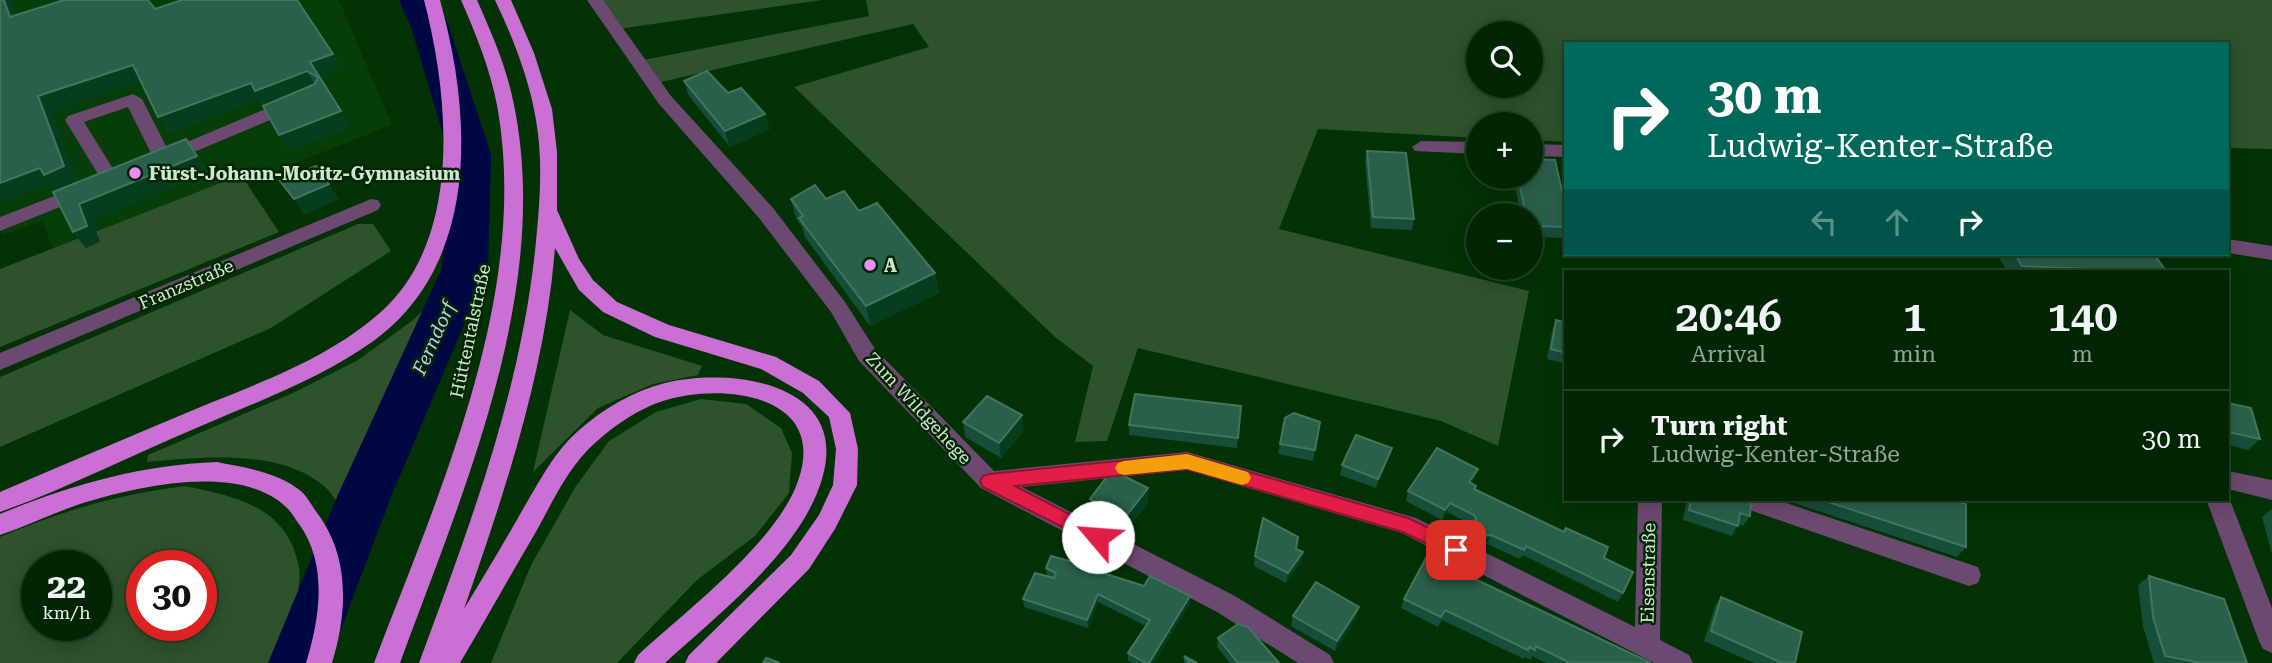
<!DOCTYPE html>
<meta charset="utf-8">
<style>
:root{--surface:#022603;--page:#0c2e0d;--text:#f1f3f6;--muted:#96a59a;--line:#234325}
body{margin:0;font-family:"Roboto Serif",serif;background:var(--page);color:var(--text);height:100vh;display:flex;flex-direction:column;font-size:26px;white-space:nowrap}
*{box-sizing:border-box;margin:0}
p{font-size:23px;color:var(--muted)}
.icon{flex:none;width:38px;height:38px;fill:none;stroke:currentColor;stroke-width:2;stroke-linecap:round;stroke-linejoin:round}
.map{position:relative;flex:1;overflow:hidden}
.drawer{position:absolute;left:1564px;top:270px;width:665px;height:231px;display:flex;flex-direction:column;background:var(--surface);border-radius:0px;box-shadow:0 4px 18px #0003,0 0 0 2px var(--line)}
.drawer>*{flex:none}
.hud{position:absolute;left:1564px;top:42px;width:665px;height:214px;border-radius:0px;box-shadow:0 4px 18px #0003,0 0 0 2px var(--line);background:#00695c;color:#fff;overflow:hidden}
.controls{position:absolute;left:1466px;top:21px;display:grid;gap:14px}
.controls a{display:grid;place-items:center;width:77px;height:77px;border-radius:50%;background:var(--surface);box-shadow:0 4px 18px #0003,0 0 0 2px var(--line);font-size:35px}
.speed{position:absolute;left:21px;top:550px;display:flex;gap:14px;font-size:35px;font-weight:700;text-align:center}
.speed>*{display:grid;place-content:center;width:91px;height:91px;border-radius:50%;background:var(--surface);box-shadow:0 4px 18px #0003,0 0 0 2px var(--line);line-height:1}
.speed small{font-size:18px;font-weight:400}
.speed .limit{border:10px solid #d22;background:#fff;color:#111}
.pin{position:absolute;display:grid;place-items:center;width:60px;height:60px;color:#fff;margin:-30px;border-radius:14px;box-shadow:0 4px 10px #0006}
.me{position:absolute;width:77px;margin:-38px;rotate:297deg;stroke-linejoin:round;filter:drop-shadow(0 0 5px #0008)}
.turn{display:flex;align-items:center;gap:24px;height:147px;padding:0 28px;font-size:32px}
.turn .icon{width:91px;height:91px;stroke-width:2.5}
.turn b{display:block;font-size:49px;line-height:60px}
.lanes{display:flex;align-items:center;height:66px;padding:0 28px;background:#0003;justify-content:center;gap:35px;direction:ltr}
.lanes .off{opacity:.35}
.eta{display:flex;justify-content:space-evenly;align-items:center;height:119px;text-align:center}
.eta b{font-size:42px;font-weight:600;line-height:49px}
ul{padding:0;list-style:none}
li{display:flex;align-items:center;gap:21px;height:98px;padding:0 28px;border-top:2px solid var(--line)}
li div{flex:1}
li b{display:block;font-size:26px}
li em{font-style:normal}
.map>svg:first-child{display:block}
</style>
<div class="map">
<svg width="2272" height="663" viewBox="0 0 2272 663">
<rect width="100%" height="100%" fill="#033204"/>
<!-- built -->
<polygon fill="#063d08" points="0,0 339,0 392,125 56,257 42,221 3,235 0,228"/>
<!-- green -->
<g fill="#2d522c" fill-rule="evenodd">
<polygon points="590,0 822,0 618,29"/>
<path d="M866 0H2272V149L2228 148V44H1566V142L1531 140V124H1479V138L1318 129 1279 229 1529 291 1498 446 1441 421 1138 348 1107 441 1075 442 1093 366 1055 337 794 87 929 47 913 24 648 85 633 62 869 16ZM1479 33H1531V86H1479Z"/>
<polygon points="241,175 279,232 0,347 0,269"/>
<polygon points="358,224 373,224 391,251 271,328 0,447 0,377"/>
<path d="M448 287 344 512C337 503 330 489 320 483 276 449 199 457 147 462L148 455 295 392 358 360 413 320Z"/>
<polygon points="570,310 603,335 702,366 698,375 653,384 598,408 533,472"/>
<polygon points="701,399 746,404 781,428 792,453 789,493 755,536 697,580 617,663 491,663 531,565 576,486 609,441 656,412"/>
<path d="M185 486C237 497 287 506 299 567 302 583 290 643 287 663H0V537C65 510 115 495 185 486ZM96 565V625H37V565ZM201 565V625H142V565Z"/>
</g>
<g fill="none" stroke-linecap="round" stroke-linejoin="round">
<!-- river -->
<polygon fill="#000843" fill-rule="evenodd" points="399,0 437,0 449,27 491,154 488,268 391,497 328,663 268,663 337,497 442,268 449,154 411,27"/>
<!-- minor -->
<g fill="#6c4970" fill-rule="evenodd">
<polygon points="587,0 603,0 671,96 773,208 845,302 875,349 994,471 1187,452 1416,518 1635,627 1638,499 1662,499 1660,640 1689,655 1693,663 1654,663 1402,533 1187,470 1022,487 1235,596 1330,655 1334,663 1298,663 1217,612 981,488 859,361 831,312 759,218 659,104"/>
<polygon points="133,94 142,99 168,150 287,100 299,100 302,104 299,108 163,165 154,159 128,107 84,122 120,180 118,184 104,184 65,120 68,116"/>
<polygon points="1421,141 1479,142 1479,154 1415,151 1412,147"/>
<polygon points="1531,144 1566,145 1566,157 1531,156"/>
<polygon points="83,185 90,187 92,191 90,195 0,231 0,217"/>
<polygon points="371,199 378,200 381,205 378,210 0,370 0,353"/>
<polygon points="2228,239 2272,246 2272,260 2228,253"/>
<polygon points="2228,471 2272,480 2272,500 2228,489"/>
<polygon points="2228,495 2272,608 2272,653 2263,649 2259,641 2206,499 2228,499"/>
<polygon points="1734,499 1774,499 1978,567 1981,575 1978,583 1969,586 1738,506"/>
</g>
<!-- highway -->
<g fill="#ca70d4" fill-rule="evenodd">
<path d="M424 0H440C472 115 481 264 372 342 320 379 259 401 201 426 134 454 68 488 0 512V492C70 462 140 432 210 403 270 379 333 355 382 311 463 237 449 96 424 0Z"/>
<path d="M461 0H477C492 34 507 68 514 105 552 291 463 491 400 663H374C439 492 531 293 497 105 490 69 476 34 461 0Z"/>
<path d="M495 0H511L534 53 552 109 557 152V210L579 259 593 280 617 302 669 325 776 357 819 381 850 413 858 449 857 485 835 529 809 569 716 663H685L689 655 791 555 819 515 833 485 836 449 829 417 803 393 761 369 655 337 603 312 579 290 555 248C545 373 505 491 464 609 484 576 504 543 523 509 539 482 554 452 578 431 603 409 633 391 665 383 732 367 851 383 822 479 801 551 718 614 665 663H634L638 655C686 611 777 542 798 481 829 394 721 382 663 401 638 409 615 425 596 442 569 466 554 499 537 530 511 574 486 619 460 663H419C470 525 522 389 536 241 540 201 543 160 536 120 529 78 513 38 495 0Z"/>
<path d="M217 462C246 468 279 472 302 492 307 497 311 504 315 510 350 555 348 610 332 663H306C320 618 328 564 299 524 295 519 291 511 286 507 239 462 135 487 80 504 53 513 27 526 0 535V514C71 485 140 465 217 462Z"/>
</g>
</g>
<!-- wall -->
<g fill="#154f3a">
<polygon points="0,0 11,0 16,15 155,9 333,54 342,69 320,77 350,127 289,150 279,135 260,99 169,133 141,81 51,112 77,182 186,139 208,172 92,220 100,242 86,248 73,232 57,190 52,184"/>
<polygon points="684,81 728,93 770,129 730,147 689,96"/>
<polygon points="1367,151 1414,219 1412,230 1371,228 1365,162"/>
<polygon points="1513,177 1531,177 1566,209 1566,238 1531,237 1531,215 1521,215"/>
<polygon points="791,199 826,199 859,211 935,273 939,293 870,326 805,237 802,227 796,218"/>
<polygon points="1997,254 2154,254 2166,271 2007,271"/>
<polygon points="1556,320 1566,323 1566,364 1547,359 1552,331"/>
<polygon points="2228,403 2260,439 2248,450 2228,445"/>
<polygon points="1241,406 1237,448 1129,435 1129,425"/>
<polygon points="963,422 1024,430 1001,458 965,437"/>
<polygon points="1320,422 1313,461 1278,454 1280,444"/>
<polygon points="1389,458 1376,488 1340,475 1342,465"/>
<polygon points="1475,478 1471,483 1476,486 1475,489 1604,558 1623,593 1618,602 1523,555 1520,559 1487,544 1481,545 1470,524 1447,512 1442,520 1406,501 1408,491"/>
<polygon points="1148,488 1148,503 1124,533 1091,514 1090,499"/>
<polygon points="1687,499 1746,499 1750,516 1743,526 1738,524 1732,536 1683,520"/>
<polygon points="1782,499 1950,499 1966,547 1957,557"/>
<polygon points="2272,509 2272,554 2262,517"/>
<polygon points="1296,549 1301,562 1286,583 1254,566 1255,556"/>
<polygon points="1046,568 1107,571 1108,574 1190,603 1154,663 1132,663 1128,661 1128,653 1146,626 1098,602 1088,628 1024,607 1023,599 1047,576"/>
<polygon points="2149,576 2247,663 2154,663 2143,626 2138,585"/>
<polygon points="1721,597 1795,663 1754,663 1704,641 1715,606"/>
<polygon points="1404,599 1651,663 1546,663 1532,656 1531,660 1525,657 1524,659 1442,620 1438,627 1401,608"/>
<polygon points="1293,616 1357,617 1335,651 1291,626"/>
<polygon points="1218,638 1279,663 1230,663 1217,647"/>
<polygon points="1184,656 1197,663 1184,663"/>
</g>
<!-- shaded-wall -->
<g fill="#053d1e">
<polygon points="4,0 11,0 22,32 10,17"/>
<polygon points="333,54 342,69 319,78 310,62"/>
<polygon points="133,65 144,80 51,112 77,182 57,190 52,184 0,203 0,183 40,168 38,96"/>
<polygon points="307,71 316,86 265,106 260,99 169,133 158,117 251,83"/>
<polygon points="341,111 350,127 289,150 279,135"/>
<polygon points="765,114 770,129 730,147 725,131"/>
<polygon points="186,139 208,172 92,220 100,242 86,248 73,232 79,204"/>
<polygon points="329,184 339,199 304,215 294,199"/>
<polygon points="935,273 939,293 870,326 866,306"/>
<polygon points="1022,415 1024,430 1001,458 999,443"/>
<polygon points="1392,448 1389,458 1376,488 1378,479"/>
<polygon points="1478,469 1475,478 1466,491 1469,482"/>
<polygon points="1148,488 1148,503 1124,533 1124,519"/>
<polygon points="1450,503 1447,512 1442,520 1445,510"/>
<polygon points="1491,535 1487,544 1481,545 1484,536"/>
<polygon points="1303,552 1301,562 1286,583 1288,573"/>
<polygon points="1098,594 1098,602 1088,628 1087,620"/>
<polygon points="1190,596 1190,603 1154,663 1149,663"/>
<polygon points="1359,607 1357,617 1335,651 1337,641"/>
</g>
<!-- building -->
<g fill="#29604a" stroke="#43755e" stroke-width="2">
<polygon points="0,0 4,0 10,17 64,0 148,0 155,9 182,0 297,0 333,54 310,62 341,111 279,135 263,106 315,84 318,77 307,71 255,91 251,83 158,117 133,65 38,96 64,166 44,175 40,168 0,183"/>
<polygon points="707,71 728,93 741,88 765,114 725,131 684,81"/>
<polygon points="186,139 197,156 79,204 87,226 73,232 53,192"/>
<polygon points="1367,151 1406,153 1414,219 1373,217"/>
<polygon points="1531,159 1555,160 1566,209 1566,227 1531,226 1531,215 1526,215 1518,177 1531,177"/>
<polygon points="316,166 329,184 294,199 280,181"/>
<polygon points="815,185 826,199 844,191 859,211 877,203 935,273 866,306 799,218 803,216 791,199"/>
<polygon points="2015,254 2154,254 2166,271 2133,271 2022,266"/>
<polygon points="1556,320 1566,323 1566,353 1551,349"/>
<polygon points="1135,394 1241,406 1238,438 1129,425"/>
<polygon points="987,396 1022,415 999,443 963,422"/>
<polygon points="2228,403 2251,408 2260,439 2228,432"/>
<polygon points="1294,413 1320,422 1315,450 1280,444 1285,418"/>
<polygon points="1356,435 1392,448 1378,479 1342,465"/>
<polygon points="1437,448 1478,469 1469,482 1476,486 1474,489 1564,532 1566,528 1608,547 1604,558 1633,572 1623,593 1526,546 1524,550 1491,535 1484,536 1474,515 1450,503 1445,510 1408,491"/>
<polygon points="1112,470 1148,488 1124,519 1090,499"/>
<polygon points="1691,499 1746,499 1751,501 1750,516 1740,513 1738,526 1689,510"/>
<polygon points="1819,499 1950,499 1966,504 1966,547"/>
<polygon points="1263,518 1298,537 1296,549 1303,552 1288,573 1255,556"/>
<polygon points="1051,556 1107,571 1106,574 1144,586 1150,576 1190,596 1149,663 1146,663 1128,653 1150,620 1098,594 1087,620 1023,599 1035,573 1054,578 1056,573 1046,568"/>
<polygon points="1427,556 1651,663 1570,663 1536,646 1535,650 1529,647 1528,650 1445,610 1441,617 1404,599"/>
<polygon points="2149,576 2224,599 2247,663 2202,663 2165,656 2153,617"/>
<polygon points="1316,582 1359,607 1337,641 1293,616"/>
<polygon points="1721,597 1802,632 1795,663 1782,663 1711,631"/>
<polygon points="1238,624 1248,627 1279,663 1238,663 1218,638"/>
<polygon points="1184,656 1197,663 1190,663"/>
<polygon points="766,658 780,663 763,663"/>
</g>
<!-- route -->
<polygon fill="#e11d48" stroke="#92132f" stroke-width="2" points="1187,454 1408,518 1462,544 1465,550 1462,555 1456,558 1403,532 1187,469 1015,486 1104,532 1107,537 1104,543 1098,545 983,487 980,481 983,476 989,474"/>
<!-- slow -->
<polygon fill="#f59e0b" points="1187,454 1248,472 1251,478 1248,483 1242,485 1187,469 1124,475 1118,473 1115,468 1118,463 1124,461"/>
<!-- markers -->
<g fill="#ed8cf9" stroke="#042605" stroke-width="2.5">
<circle cx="135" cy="173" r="7"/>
<circle cx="870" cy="265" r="7"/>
</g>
<g text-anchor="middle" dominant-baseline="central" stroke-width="5" stroke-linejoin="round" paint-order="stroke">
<!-- poi labels -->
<g font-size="18" font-weight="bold" fill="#cfe8cd" stroke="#042605" text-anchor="start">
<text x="149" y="173">Fürst-Johann-Moritz-Gymnasium</text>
<text x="884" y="265">A</text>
</g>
<!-- street labels -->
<g font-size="18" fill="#cfe8cd" stroke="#042605">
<text transform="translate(186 284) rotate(-23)">Franzstraße</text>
<text transform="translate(470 331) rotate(-78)">Hüttentalstraße</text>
<text transform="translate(919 408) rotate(47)">Zum Wildgehege</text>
<text transform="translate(1648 573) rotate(-89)">Eisenstraße</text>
</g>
<!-- water labels -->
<g font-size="19" font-style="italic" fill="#b8cbf0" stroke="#042605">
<text transform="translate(434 338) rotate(-66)">Ferndorf</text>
</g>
</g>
</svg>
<div class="controls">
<a><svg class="icon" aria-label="search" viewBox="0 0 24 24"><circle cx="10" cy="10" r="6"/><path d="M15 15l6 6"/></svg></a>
<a>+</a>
<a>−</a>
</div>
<div class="speed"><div>22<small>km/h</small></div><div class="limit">30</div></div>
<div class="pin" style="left:1456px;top:550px;background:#d93025"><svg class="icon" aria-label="arrive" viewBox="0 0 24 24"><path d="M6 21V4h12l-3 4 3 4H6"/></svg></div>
<svg class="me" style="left:1098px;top:537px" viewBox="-20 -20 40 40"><circle r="19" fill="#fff"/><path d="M0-13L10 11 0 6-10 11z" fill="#e11d48"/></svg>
<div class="hud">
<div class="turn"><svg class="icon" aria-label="right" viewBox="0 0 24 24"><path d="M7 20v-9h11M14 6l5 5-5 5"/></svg><div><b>30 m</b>Ludwig-Kenter-Straße</div></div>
<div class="lanes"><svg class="icon off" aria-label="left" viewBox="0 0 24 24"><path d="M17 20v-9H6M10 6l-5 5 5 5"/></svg><svg class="icon off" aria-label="ahead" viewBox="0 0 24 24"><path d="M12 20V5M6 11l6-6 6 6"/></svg><svg class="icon" aria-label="right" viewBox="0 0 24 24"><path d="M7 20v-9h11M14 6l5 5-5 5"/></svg></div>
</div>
<section class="drawer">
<div class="eta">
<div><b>20:46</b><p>Arrival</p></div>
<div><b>1</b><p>min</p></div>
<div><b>140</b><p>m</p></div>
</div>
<ul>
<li><svg class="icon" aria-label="right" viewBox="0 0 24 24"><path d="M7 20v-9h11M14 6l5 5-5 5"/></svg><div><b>Turn right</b><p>Ludwig-Kenter-Straße</p></div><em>30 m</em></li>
</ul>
</section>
</div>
